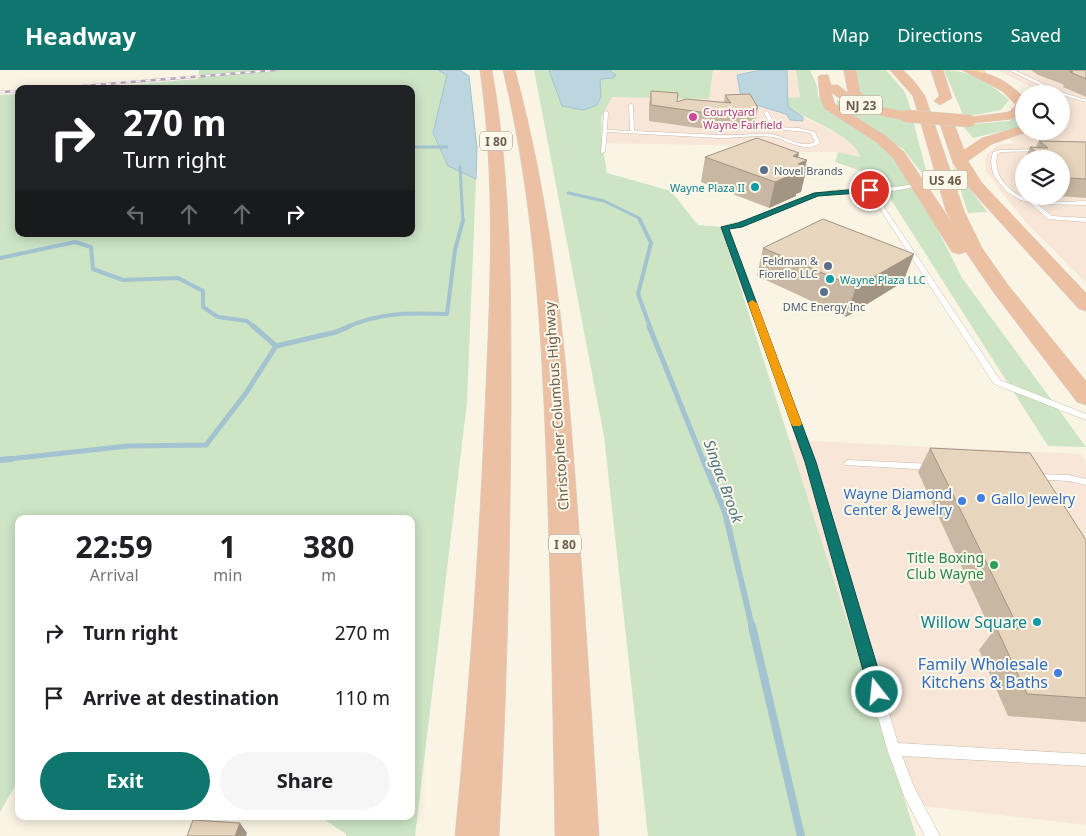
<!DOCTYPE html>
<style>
:root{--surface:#fff;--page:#f6f6f6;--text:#202124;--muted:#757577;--accent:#0f766e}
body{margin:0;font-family:"Noto Sans",sans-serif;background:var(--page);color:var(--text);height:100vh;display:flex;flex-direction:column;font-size:19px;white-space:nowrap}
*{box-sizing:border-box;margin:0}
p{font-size:16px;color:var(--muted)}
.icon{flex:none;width:28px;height:28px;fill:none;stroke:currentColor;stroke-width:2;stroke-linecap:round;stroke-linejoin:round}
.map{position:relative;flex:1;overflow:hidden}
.side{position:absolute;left:15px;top:445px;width:400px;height:305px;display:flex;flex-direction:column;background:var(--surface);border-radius:10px;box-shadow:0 2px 12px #0003}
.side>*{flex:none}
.banner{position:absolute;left:15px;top:15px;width:400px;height:152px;border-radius:10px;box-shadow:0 2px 12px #0003;background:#202124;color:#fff;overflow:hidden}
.fabs{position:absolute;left:1015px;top:15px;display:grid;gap:10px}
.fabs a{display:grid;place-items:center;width:55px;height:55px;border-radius:50%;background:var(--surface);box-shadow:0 2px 12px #0003;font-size:25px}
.pin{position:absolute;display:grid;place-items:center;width:42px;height:42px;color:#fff;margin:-21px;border:2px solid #fff;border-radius:50%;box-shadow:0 1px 5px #0007}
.me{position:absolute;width:55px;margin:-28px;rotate:344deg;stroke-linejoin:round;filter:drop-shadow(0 0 4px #0008)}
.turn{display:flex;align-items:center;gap:18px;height:105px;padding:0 25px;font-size:22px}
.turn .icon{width:65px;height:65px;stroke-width:2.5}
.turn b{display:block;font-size:35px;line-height:42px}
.lanes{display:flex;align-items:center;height:48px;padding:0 25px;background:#0003;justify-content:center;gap:25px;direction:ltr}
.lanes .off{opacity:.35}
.eta{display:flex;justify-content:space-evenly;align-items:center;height:85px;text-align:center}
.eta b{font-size:30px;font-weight:700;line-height:35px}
.cta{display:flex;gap:10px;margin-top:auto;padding:10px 25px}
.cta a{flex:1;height:58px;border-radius:30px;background:var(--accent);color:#fff;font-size:20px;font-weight:700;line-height:58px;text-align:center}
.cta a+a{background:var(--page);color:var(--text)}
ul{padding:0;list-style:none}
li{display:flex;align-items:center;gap:15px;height:65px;padding:0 25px}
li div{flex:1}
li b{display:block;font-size:19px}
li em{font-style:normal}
header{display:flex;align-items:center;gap:30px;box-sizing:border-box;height:70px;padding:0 25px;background:var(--accent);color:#fff}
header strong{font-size:24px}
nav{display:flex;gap:28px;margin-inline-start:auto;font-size:18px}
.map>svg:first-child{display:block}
</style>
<header>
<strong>Headway</strong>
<nav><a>Map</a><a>Directions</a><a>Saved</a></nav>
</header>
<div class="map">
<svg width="1086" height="766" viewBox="0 0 1086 766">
<rect width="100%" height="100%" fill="#f9f4e4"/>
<!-- commercial -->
<g fill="#f8e7d9" fill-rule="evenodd">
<polygon points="713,0 796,0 803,47 843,66 858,78 861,87 838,82 798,82 769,76 602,73 601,47 612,26 709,29"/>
<path d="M997 0H1086V213L1024 150 1004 125 986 101 985 90 987 84 998 75 1014 73 1009 68 1035 61H1061V24H1045ZM1024 89H1061V126H1024Z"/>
<polygon points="789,370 1081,384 1086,392 1086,755 906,734"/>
</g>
<!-- green -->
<g fill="#cde4c5">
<polygon points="199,0 438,0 447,5 433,63 448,96 476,109 467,332 415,766 346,766 346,764 319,746 411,746 411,449 19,449 19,709 0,742 0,25 19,24 19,164 411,164 411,19 78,19 198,9"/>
<polygon points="534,0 549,0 562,36 601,27 599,9 613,8 616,5 609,0 713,0 709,29 612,27 601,47 602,73 607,103 671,121 698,155 721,157 916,766 648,766 604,366"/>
<path d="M796 0H810L817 16 818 26 825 37 873 69 894 89 929 142 962 208 1086 377 1048 376 876 106 835 92 838 82 860 87C855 65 807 50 788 37L787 28 800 27Z"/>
<polygon points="854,0 886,0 905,22 912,43 883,38 861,23"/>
<path d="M944 0C971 0 989 13 1009 30L1001 40 964 47Z"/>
<polygon points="837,30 867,41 913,50 929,112 903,79 836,36"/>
<polygon points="1024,44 1024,56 973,68 962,55 1009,51"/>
<polygon points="953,96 987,142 968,143"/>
</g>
<!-- water -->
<g fill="#bcd6e0" stroke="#a3c3d0">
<polygon points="438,0 460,0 469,6 477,78 476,109 448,96 433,63 447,5"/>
<polygon points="549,0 609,0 616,5 613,8 600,9 601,27 597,35 584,40 562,36"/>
<polygon points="761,0 787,0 788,37 803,47 803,51 790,50 786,44 750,33 741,27 737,5"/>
</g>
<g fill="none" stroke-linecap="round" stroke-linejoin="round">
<!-- stream-far4 -->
<g stroke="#a3c3d0" stroke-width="3">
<polyline points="411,77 447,77"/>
<polyline points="460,97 463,152"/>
<polyline points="568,123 604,131 639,148 641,152"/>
</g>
<!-- stream-far3 -->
<g stroke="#a3c3d0" stroke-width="4">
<polyline points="640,150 651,173 638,224 650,257"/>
<polyline points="0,188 75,172 91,177 93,199 123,210 178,208 203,221 203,237 218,247 247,251 254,257"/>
<path d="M347 257C382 242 410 243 447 244L455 180 463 150"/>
</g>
<!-- stream-far2 -->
<g stroke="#a3c3d0" stroke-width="5">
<polyline points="253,256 276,276 336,262 350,256"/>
<polyline points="649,256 703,390"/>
<polyline points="0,390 128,376 206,375 246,323 276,276"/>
</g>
<!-- stream-far1 -->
<g stroke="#a3c3d0" stroke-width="6">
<polyline points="703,389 725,442 752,557"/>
<polyline points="0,390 11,389"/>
</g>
<!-- stream -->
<polyline stroke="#a3c3d0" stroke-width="8" points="752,556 801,766"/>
<!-- lane casing -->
<g stroke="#c8bcac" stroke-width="1">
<g id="lane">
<polygon points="1009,0 1014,0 1061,22 1086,30 1086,32 1058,24"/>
<path d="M631 34 633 35 634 61C663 62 691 64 720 65 737 66 754 63 771 64 785 66 801 79 815 72L811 64 807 62 772 59 764 42 766 41 768 42 776 57 799 58 815 62 820 73C804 84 789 70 773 67 755 65 737 68 719 68 682 66 644 64 607 62L605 82 601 83 604 42 606 41 608 42 607 60 630 61 629 35Z"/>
<path d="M1043 79V80L1041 81 1001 82 997 84C995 96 998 107 1007 116 1027 137 1060 132 1086 131V135L1037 134 1052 146 1086 148V152L1048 149 1029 132 1020 130 1006 121 995 107 992 99 991 91 993 82 1001 80Z"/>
<path d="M918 113 921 115 920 116 893 121 874 122 1000 310 1086 344V350L994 314 869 122C848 122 827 122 808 129 781 138 757 153 728 158L815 392 898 673 1086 684V696L902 686 914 717 940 766H925L904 726 887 679 807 392 722 157C729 153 739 153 748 150 776 140 801 124 831 121 860 117 889 120 918 113Z"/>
<polygon points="848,390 933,394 937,397 933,400 845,395 844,393"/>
<polygon points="1034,404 1069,405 1086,409 1086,415 1069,411 1031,409 1029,407 1031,405"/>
</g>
</g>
<!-- primary casing -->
<g stroke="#d9d5d1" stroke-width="2">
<polygon id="primary" points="970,0 983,0 985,3 980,6"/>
</g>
<!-- highway casing -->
<g stroke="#d9d5d1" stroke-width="1">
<g id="highway">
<path d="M480 0H492C512 114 511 227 511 342 510 483 507 625 499 766H455C469 624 479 482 485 339 490 225 496 113 480 0Z"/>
<path d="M503 0H515C551 133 565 269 575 406 584 526 592 646 599 766H555C553 646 551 526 547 407 542 270 535 134 503 0Z"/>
<path d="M844 0H856L860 22 874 32 876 36 911 43 913 46 906 50C879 46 853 40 831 22L835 34 886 66 904 82 953 154 946 141 913 26 890 0H903L914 11 925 26 964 141 982 178 1008 215 1086 311V335L1077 332 994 223 966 182 959 184 952 182 893 88 876 72 825 39 820 28 818 7 820 5H828L831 15H838L848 23Z"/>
<polygon points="931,0 943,0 952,28 940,35 934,31 939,26"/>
<path d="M962 0C986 0 1008 10 1024 28L1023 45 1012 49 964 54 962 51 964 48 1009 42 1016 35 1002 21Z"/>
<polygon points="946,47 953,51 964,80 982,68 1019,57 1024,56 1024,61 1030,61 992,74 968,91 982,113 1086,223 1086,241 1079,239 970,119 953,93 939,51"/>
</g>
</g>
<!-- path -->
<polyline stroke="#cfbaa3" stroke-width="1" stroke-dasharray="0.5 2" stroke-linecap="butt" points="2,20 4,18"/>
<!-- lane -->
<use href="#lane" fill="#fff" fill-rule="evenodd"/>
<!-- primary -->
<use href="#primary" fill="#f0dea5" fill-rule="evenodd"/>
<!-- highway -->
<use href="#highway" fill="#ecc0a3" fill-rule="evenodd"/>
<!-- rail casing -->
<g stroke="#b7a5c1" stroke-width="2.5">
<g id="rail">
<polyline points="46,19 276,0"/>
<polyline points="0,22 19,21"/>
</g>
</g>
<!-- rail -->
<use href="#rail" stroke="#fcf8ea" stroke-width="2" stroke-dasharray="5" stroke-linecap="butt"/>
<!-- highway-bridge casing -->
<g stroke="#d9d5d1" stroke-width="13" stroke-linecap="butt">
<polyline id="highway-bridge" points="906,46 969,51"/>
</g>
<!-- highway-bridge -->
<use href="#highway-bridge" stroke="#ecc0a3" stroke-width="12"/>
</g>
<!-- wall -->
<g fill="#c8b7a3">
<polygon points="1031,0 1086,0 1086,27 1063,17 1064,15 1060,13 1038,5"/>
<polygon points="651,21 677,32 724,33 725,25 758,38 754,55 742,55 742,58 698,58 649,51 649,36"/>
<polygon points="1039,71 1086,72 1086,128 1058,126 1061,126 1061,89 1025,89 1030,77 1036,77"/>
<polygon points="705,87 799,87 805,96 801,122 796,124 796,126 769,138 701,112"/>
<polygon points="763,178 914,184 903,212 846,247 757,206"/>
<polygon points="930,378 1086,470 1086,652 1008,646 979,580 992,563 918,402"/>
</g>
<!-- shaded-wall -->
<g fill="#a29584">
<polygon points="799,83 795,103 798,94 807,90 805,98 807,97 801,122 796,124 796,126 769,138 775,112 793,86"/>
<polygon points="914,184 903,212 846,247 856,217"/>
<polygon points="240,753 247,763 246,766 235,766"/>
</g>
<!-- building -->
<g fill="#e8d5bd" stroke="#a29584">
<polygon points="1069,0 1086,0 1086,9 1070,2 1073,2"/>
<polygon points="651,21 678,23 677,32 686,29 731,33 725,25 750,24 758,38 757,39 743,39 745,42 700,42 651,35"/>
<polygon points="757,68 799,83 793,86 807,90 798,94 807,97 800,100 802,100 775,112 705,87"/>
<polygon points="1039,71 1086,72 1086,109 1067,108 1061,103 1061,89 1044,89 1030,77 1048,78"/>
<polygon points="823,149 914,184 856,217 763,178"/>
<polygon points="930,378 1030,383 1086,470 1086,628 1027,624 996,557 1019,559"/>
<polygon points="193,750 240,753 235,766 187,766"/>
</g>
<!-- route -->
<polygon fill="#0f766e" stroke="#0a4d48" points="870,118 872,122 818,126 742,157 729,159 816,392 885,622 883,627 877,630 871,627 869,622 805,392 721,157 738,153 814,123"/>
<!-- slow -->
<polygon fill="#f59e0b" points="752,230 757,233 802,354 800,356 793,356 791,354 748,233"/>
<!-- markers -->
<circle fill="#d1479c" stroke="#fcf8ea" stroke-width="2" cx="693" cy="47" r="5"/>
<g fill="#5c6f8a" stroke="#fcf8ea" stroke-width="2">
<circle cx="764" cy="100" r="5"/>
<circle cx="828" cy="196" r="5"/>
<circle cx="824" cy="222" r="5"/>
</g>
<g fill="#0f9aa8" stroke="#fcf8ea" stroke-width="2">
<circle cx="755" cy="117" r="5"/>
<circle cx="830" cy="209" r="5"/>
<circle cx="1037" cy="552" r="5"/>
</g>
<g fill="#3f7fe0" stroke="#fcf8ea" stroke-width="2">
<circle cx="981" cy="428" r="5"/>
<circle cx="962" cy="431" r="5"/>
<circle cx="1058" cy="603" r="5"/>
</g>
<circle fill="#2e9e5b" stroke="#fcf8ea" stroke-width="2" cx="994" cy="495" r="5"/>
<g text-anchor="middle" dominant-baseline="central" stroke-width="4" stroke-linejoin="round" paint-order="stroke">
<!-- far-hotel labels -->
<g font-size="11" fill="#b23c85" stroke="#fcf8ea" text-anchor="start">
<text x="703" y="41">Courtyard<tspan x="703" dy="13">Wayne Fairfield</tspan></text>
</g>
<!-- far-service labels -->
<g font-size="11" fill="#4e5e75" stroke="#fcf8ea" text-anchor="start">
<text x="774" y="100">Novel Brands</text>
<text x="818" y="190" text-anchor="end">Feldman &amp;<tspan x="818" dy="13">Fiorello LLC</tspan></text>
<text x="824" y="236" text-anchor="middle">DMC Energy Inc</text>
</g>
<!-- far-culture labels -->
<g font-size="11" fill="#0d838f" stroke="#fcf8ea" text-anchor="end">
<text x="745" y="117">Wayne Plaza II</text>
<text x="840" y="209" text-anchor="start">Wayne Plaza LLC</text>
</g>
<!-- shield labels -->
<g fill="#fcf8ea" stroke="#998c7c" stroke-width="1">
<rect x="840" y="25.5" width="42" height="19" rx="4"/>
<rect x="480" y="61.5" width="32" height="19" rx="4"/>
<rect x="922.5" y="100.5" width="45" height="19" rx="4"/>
<rect x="549" y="464.5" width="32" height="19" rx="4"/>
</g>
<g font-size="12" font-weight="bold" fill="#6e5d4d">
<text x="861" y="35">NJ 23</text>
<text x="496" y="71">I 80</text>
<text x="945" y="110">US 46</text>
<text x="565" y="474">I 80</text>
</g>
<!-- street labels -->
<g font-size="14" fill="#6e5d4d" stroke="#fcf8ea">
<text transform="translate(556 336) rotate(-94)">Christopher Columbus Highway</text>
</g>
<!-- shop labels -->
<g font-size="14" fill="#366cbe" stroke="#fcf8ea" text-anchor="end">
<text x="952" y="423">Wayne Diamond<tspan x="952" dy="16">Center &amp; Jewelry</tspan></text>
<text x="991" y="428" text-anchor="start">Gallo Jewelry</text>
</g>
<!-- leisure labels -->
<g font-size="14" fill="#27864d" stroke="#fcf8ea" text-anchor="end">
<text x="984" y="487">Title Boxing<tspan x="984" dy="16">Club Wayne</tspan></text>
</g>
<!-- water labels -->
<g font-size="15" font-style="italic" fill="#4d7485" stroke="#fcf8ea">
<text transform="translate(724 411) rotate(70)">Singac Brook</text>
</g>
<!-- near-culture labels -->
<g font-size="16" fill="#0d838f" stroke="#fcf8ea" text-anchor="end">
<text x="1027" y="552">Willow Square</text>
</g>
<!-- near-shop labels -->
<g font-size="16" fill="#366cbe" stroke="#fcf8ea" text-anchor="end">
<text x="1048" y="594">Family Wholesale<tspan x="1048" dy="18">Kitchens &amp; Baths</tspan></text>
</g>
</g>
</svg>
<div class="fabs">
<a><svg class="icon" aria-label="search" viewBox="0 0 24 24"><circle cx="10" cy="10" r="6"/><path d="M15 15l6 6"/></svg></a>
<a><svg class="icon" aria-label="layers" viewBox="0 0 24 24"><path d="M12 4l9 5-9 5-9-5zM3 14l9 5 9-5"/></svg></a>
</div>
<div class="pin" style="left:870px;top:120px;background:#d93025"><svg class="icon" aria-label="arrive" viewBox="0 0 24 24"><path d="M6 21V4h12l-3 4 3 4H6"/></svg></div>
<svg class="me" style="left:877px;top:622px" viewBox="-20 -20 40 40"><circle r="17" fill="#0f766e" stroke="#fff" stroke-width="3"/><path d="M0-11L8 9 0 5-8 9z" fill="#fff"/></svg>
<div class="banner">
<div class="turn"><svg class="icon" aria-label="right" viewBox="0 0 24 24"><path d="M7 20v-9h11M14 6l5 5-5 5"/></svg><div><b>270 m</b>Turn right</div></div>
<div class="lanes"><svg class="icon off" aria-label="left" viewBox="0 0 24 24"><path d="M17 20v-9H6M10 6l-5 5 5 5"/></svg><svg class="icon off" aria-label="ahead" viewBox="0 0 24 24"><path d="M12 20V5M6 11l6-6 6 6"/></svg><svg class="icon off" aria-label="ahead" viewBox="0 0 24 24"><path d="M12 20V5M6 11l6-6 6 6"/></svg><svg class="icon" aria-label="right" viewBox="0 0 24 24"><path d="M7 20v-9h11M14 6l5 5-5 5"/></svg></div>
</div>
<section class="side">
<div class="eta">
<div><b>22:59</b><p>Arrival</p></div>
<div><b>1</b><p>min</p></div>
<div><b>380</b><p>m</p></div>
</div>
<ul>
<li><svg class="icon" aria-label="right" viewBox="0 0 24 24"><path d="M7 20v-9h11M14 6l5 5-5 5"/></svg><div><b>Turn right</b></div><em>270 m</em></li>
<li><svg class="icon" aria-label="arrive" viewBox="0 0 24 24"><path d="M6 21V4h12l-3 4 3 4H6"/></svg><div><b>Arrive at destination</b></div><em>110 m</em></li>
</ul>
<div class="cta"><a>Exit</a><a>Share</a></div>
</section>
</div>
